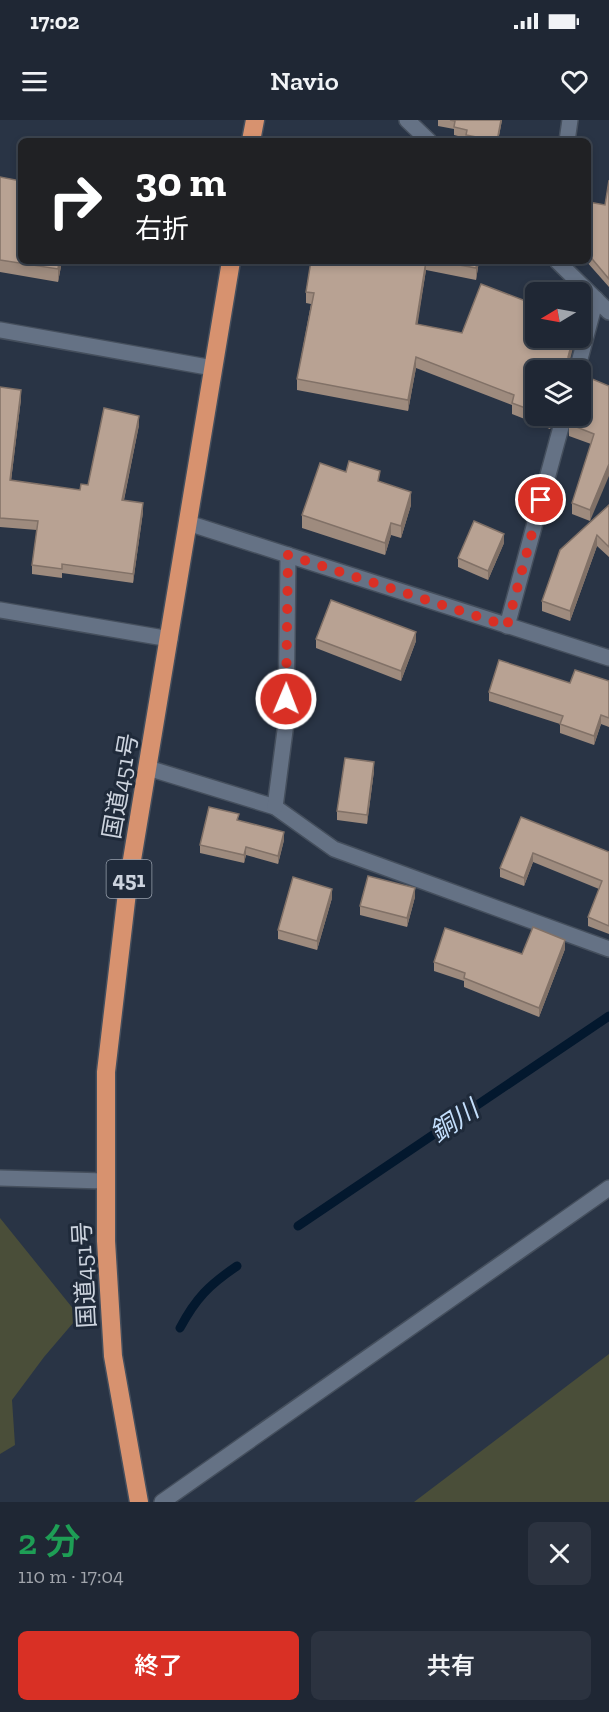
<!DOCTYPE html>
<html lang="ja">
<meta charset="utf-8">
<style>
:root{--surface:#1f2734;--page:#2c3340;--text:#f1f3f6;--muted:#a1a5ac;--line:#3c444f;--accent:#d93025}
body{margin:0;font-family:"Zilla Slab","Noto Sans JP",serif;background:var(--page);color:var(--text);height:100vh;display:flex;flex-direction:column;font-size:22px;white-space:nowrap}
*{box-sizing:border-box;margin:0}
p{font-size:20px;color:var(--muted)}
.icon{flex:none;width:33px;height:33px;fill:none;stroke:currentColor;stroke-width:2;stroke-linecap:round;stroke-linejoin:round}
.map{position:relative;height:1382px;overflow:hidden}
.side{display:flex;flex-direction:column;background:var(--surface);flex:1}
.side>*{flex:none}
.banner{position:absolute;left:18px;top:18px;width:573px;height:126px;border-radius:9px;box-shadow:0 3px 9px #0003,0 0 0 2px var(--line);background:#202124;color:#fff;overflow:hidden}
.needle{width:39px;rotate:260deg}
.controls{position:absolute;left:525px;top:162px;display:grid;gap:12px}
.controls a{display:grid;place-items:center;width:66px;height:66px;border-radius:9px;background:var(--surface);box-shadow:0 3px 9px #0003,0 0 0 2px var(--line);font-size:30px}
.pin{position:absolute;display:grid;place-items:center;width:51px;height:51px;color:#fff;margin:-26px;border:3px solid #fff;border-radius:50%;box-shadow:0 2px 6px #0007}
.me{position:absolute;width:66px;margin:-33px;rotate:1deg;stroke-linejoin:round;filter:drop-shadow(0 0 4px #0008)}
.turn{display:flex;align-items:center;gap:21px;height:126px;padding:0 18px;font-size:27px}
.turn .icon{width:78px;height:78px;stroke-width:2.5}
.turn b{display:block;font-size:42px;line-height:51px}
.round{display:grid;place-items:center;flex:none;width:63px;height:63px;border-radius:9px;background:var(--page)}
.headline{display:flex;align-items:center;justify-content:space-between;height:102px;padding:0 18px}
h1{font-size:36px;font-weight:600;line-height:45px;color:#1e9e55}
.cta{display:flex;gap:12px;margin-top:auto;padding:12px 18px}
.cta a{flex:1;height:69px;border-radius:9px;background:var(--accent);color:#fff;font-size:24px;font-weight:600;line-height:69px;text-align:center}
.cta a+a{background:var(--page);color:var(--text)}
.status{display:flex;justify-content:space-between;align-items:center;height:42px;padding:0 30px;background:var(--surface);direction:ltr}
.status svg{height:16px;fill:currentColor}
header{display:flex;justify-content:space-between;align-items:center;height:78px;padding:0 18px;background:var(--surface);font-size:27px;font-weight:600}
.map>svg:first-child{display:block}
</style>
<div class="status"><b>17:02</b><svg viewBox="0 0 49 12"><path d="M0 12V9h3v3zM5 12V6h3v6zM10 12V3h3v9zM15 12V0h3v12zM26 1h20v11H26zM47 4h2v5h-2z"/></svg></div>
<header><svg class="icon" aria-label="menu" viewBox="0 0 24 24"><path d="M4 6h16M4 12h16M4 18h16"/></svg>Navio<svg class="icon" aria-label="heart" viewBox="0 0 24 24"><path d="M12 20l-8-8c-3-5 5-10 8-4 3-6 11-1 8 4z"/></svg></header>
<div class="map">
<svg width="609" height="1382" viewBox="0 0 609 1382">
<rect width="100%" height="100%" fill="#293445"/>
<!-- green -->
<g fill="#4a4e39">
<polygon points="0,1098 79,1196 44,1237 12,1280 15,1325 0,1334"/>
<polygon points="609,1234 609,1382 414,1382"/>
</g>
<g fill="none" stroke-linecap="round" stroke-linejoin="round">
<!-- stream -->
<g stroke="#03182e" stroke-width="9">
<polyline points="298,1106 609,896"/>
<path d="M180 1208C196 1178 209 1165 237 1146"/>
</g>
<!-- lane casing -->
<g stroke="#454f5d" stroke-width="18">
<g id="lane">
<polyline points="577,250 596,179"/>
<polyline points="507,506 564,296"/>
<polyline points="148,648 275,687 334,729 609,829"/>
<polyline points="275,687 286,603 288,435"/>
<polyline points="162,1382 609,1068"/>
</g>
</g>
<!-- street casing -->
<g stroke="#454f5d" stroke-width="18">
<g id="street">
<polyline points="407,0 429,21"/>
<polyline points="567,21 570,0"/>
<polyline points="557,141 609,192"/>
<polyline points="0,210 213,248"/>
<polyline points="188,403 609,538"/>
<polyline points="0,490 170,519"/>
</g>
</g>
<!-- secondary casing -->
<g stroke="#454f5d" stroke-width="18">
<polyline id="secondary" points="0,1058 104,1061"/>
</g>
<!-- highway casing -->
<g stroke="#454f5d" stroke-width="21">
<g id="highway">
<polyline points="251,21 255,0"/>
<polyline points="139,1382 113,1236 106,1121 106,952 128,764 231,141"/>
</g>
</g>
<!-- lane -->
<use href="#lane" stroke="#657285" stroke-width="15"/>
<!-- street -->
<use href="#street" stroke="#657285" stroke-width="15"/>
<!-- secondary -->
<use href="#secondary" stroke="#657285" stroke-width="15"/>
<!-- highway -->
<use href="#highway" stroke="#d7926f" stroke-width="18"/>
</g>
<!-- wall -->
<g fill="#9e8b7e">
<polygon points="438,0 502,0 498,21 466,21 466,18 454,15 454,9 438,6"/>
<polygon points="0,57 21,141 62,141 58,162 0,152"/>
<polygon points="609,60 609,167 586,141 588,141 588,82 605,85"/>
<polygon points="311,141 479,141 476,160 426,150 417,204 462,213 536,218 575,218 575,220 536,250 536,296 555,296 550,309 512,294 512,285 416,248 408,291 297,270 297,259 311,184 306,183 306,172"/>
<polygon points="609,266 590,401 572,394 572,383 591,324 569,316 569,304"/>
<polygon points="0,267 21,279 11,361 80,370 88,365 139,305 124,380 143,392 133,463 62,453 62,458 32,454 32,445 37,410 0,407"/>
<polygon points="380,362 411,385 401,418 391,415 385,435 302,408 302,395"/>
<polygon points="609,385 609,437 597,426 570,501 542,491 542,481"/>
<polygon points="504,423 488,460 458,447 458,438"/>
<polygon points="316,519 416,521 401,561 316,528"/>
<polygon points="609,561 609,607 601,604 594,625 560,613 560,604 489,581 489,572 570,563"/>
<polygon points="374,651 367,704 337,700 337,691"/>
<polygon points="521,697 609,732 609,814 588,806 588,797 599,769 533,742 524,766 500,757 500,748"/>
<polygon points="239,700 284,720 278,744 246,735 244,743 200,733 200,725"/>
<polygon points="415,777 407,807 360,795 360,786"/>
<polygon points="332,778 317,830 278,819 278,810"/>
<polygon points="565,829 539,897 464,867 464,861 434,851 434,842 522,834"/>
</g>
<!-- shaded-wall -->
<g fill="#817167">
<polygon points="501,0 502,0 498,21 497,21"/>
<polygon points="59,141 62,141 58,162 58,149"/>
<polygon points="426,141 426,150 416,215 416,204"/>
<polygon points="477,141 479,141 476,160 476,148"/>
<polygon points="573,218 575,218 575,220 568,248 568,237"/>
<polygon points="416,237 416,248 408,291 408,280"/>
<polygon points="21,270 21,279 10,369 10,360"/>
<polygon points="139,296 139,305 122,389 122,380"/>
<polygon points="551,296 555,296 550,309 550,297"/>
<polygon points="609,344 609,356 590,401 590,390"/>
<polygon points="411,372 411,385 401,418 401,406"/>
<polygon points="143,383 143,392 133,463 133,454"/>
<polygon points="391,403 391,415 385,435 385,423"/>
<polygon points="504,414 504,423 488,460 488,451"/>
<polygon points="597,415 597,426 570,501 570,491"/>
<polygon points="416,512 416,521 401,561 401,551"/>
<polygon points="601,595 601,604 594,625 594,616"/>
<polygon points="374,642 374,651 367,704 367,695"/>
<polygon points="284,712 284,720 278,744 278,736"/>
<polygon points="246,727 246,735 244,743 244,735"/>
<polygon points="533,733 533,742 524,766 524,758"/>
<polygon points="415,768 415,777 407,807 407,798"/>
<polygon points="332,769 332,778 317,830 317,821"/>
<polygon points="565,820 565,829 539,897 539,888"/>
</g>
<!-- building -->
<g fill="#b8a293" stroke="#817167" stroke-width="1.5">
<polygon points="450,0 501,0 497,21 466,15 467,10 454,7 455,1"/>
<polygon points="0,57 21,61 21,141 59,141 58,149 0,140"/>
<polygon points="609,60 609,159 588,134 588,82 605,85"/>
<polygon points="311,141 426,141 416,204 462,213 481,164 536,185 532,193 536,194 536,218 573,218 568,237 570,250 572,250 536,250 536,292 512,283 514,275 416,237 408,280 297,259 314,173 306,172"/>
<polygon points="438,141 477,141 476,148"/>
<polygon points="580,254 609,266 609,344 590,390 572,383 594,314 569,304 571,296 580,296"/>
<polygon points="0,267 21,270 10,360 80,370 81,364 88,365 104,288 139,296 122,380 143,383 133,454 62,444 62,449 32,445 38,401 0,398"/>
<polygon points="349,341 380,351 378,361 411,372 401,406 391,403 385,423 302,395 320,343 346,352"/>
<polygon points="609,385 609,427 597,415 570,491 542,481 560,430"/>
<polygon points="474,401 504,414 488,451 458,438"/>
<polygon points="331,480 416,512 401,551 316,519"/>
<polygon points="499,540 570,563 575,550 609,561 609,598 601,595 594,616 560,604 563,596 489,572"/>
<polygon points="345,638 374,642 367,695 337,691"/>
<polygon points="209,687 239,694 237,700 284,712 278,736 246,727 244,735 200,725"/>
<polygon points="521,697 609,732 609,806 588,797 602,761 533,733 524,758 500,748"/>
<polygon points="368,756 415,768 407,798 360,786"/>
<polygon points="293,757 332,769 317,821 278,810"/>
<polygon points="533,807 565,820 539,888 464,858 465,853 434,842 445,808 522,834"/>
</g>
<g fill="none" stroke-linecap="round" stroke-linejoin="round">
<!-- route -->
<polyline stroke="#d93025" stroke-width="10" stroke-dasharray="0 18" points="286,579 288,435 507,506 541,380"/>
</g>
<g text-anchor="middle" dominant-baseline="central" stroke-width="6" stroke-linejoin="round" paint-order="stroke">
<!-- shield labels -->
<rect fill="#1f2a3a" stroke="#98a0ad" stroke-width="1.5" x="106.5" y="740" width="45" height="38" rx="4.5"/>
<g font-size="22" font-weight="bold" fill="#ccd3de">
<text x="129" y="759">451</text>
</g>
<!-- street labels -->
<g font-size="24" fill="#ccd3de" stroke="#1f2a3a">
<text transform="translate(120 666) rotate(-80)">国道451号</text>
<text transform="translate(84 1155) rotate(-93)">国道451号</text>
</g>
<!-- water labels -->
<g font-size="26" font-style="italic" fill="#c3defb" stroke="#1f2a3a">
<text transform="translate(454 1001) rotate(-34)">銅川</text>
</g>
</g>
</svg>
<div class="controls">
<a><svg class="needle" viewBox="-14 -14 28 28"><path d="M0-13l5 13h-10z" fill="#e53935"/><path d="M0 13l5-13h-10z" fill="#a1a5ac"/></svg></a>
<a><svg class="icon" aria-label="layers" viewBox="0 0 24 24"><path d="M12 4l9 5-9 5-9-5zM3 14l9 5 9-5"/></svg></a>
</div>
<div class="pin" style="left:541px;top:380px;background:#d93025"><svg class="icon" aria-label="arrive" viewBox="0 0 24 24"><path d="M6 21V4h12l-3 4 3 4H6"/></svg></div>
<svg class="me" style="left:286px;top:579px" viewBox="-20 -20 40 40"><circle r="17" fill="#d93025" stroke="#fff" stroke-width="3"/><path d="M0-11L8 9 0 5-8 9z" fill="#fff"/></svg>
<div class="banner">
<div class="turn"><svg class="icon" aria-label="right" viewBox="0 0 24 24"><path d="M7 20v-9h11M14 6l5 5-5 5"/></svg><div><b>30 m</b>右折</div></div>
</div>
</div>
<section class="side">
<div class="headline"><div><h1>2 分</h1><p>110 m · 17:04</p></div><a class="round"><svg class="icon" aria-label="close" viewBox="0 0 24 24"><path d="M6 6l12 12M18 6L6 18"/></svg></a></div>
<div class="cta"><a>終了</a><a>共有</a></div>
</section>
